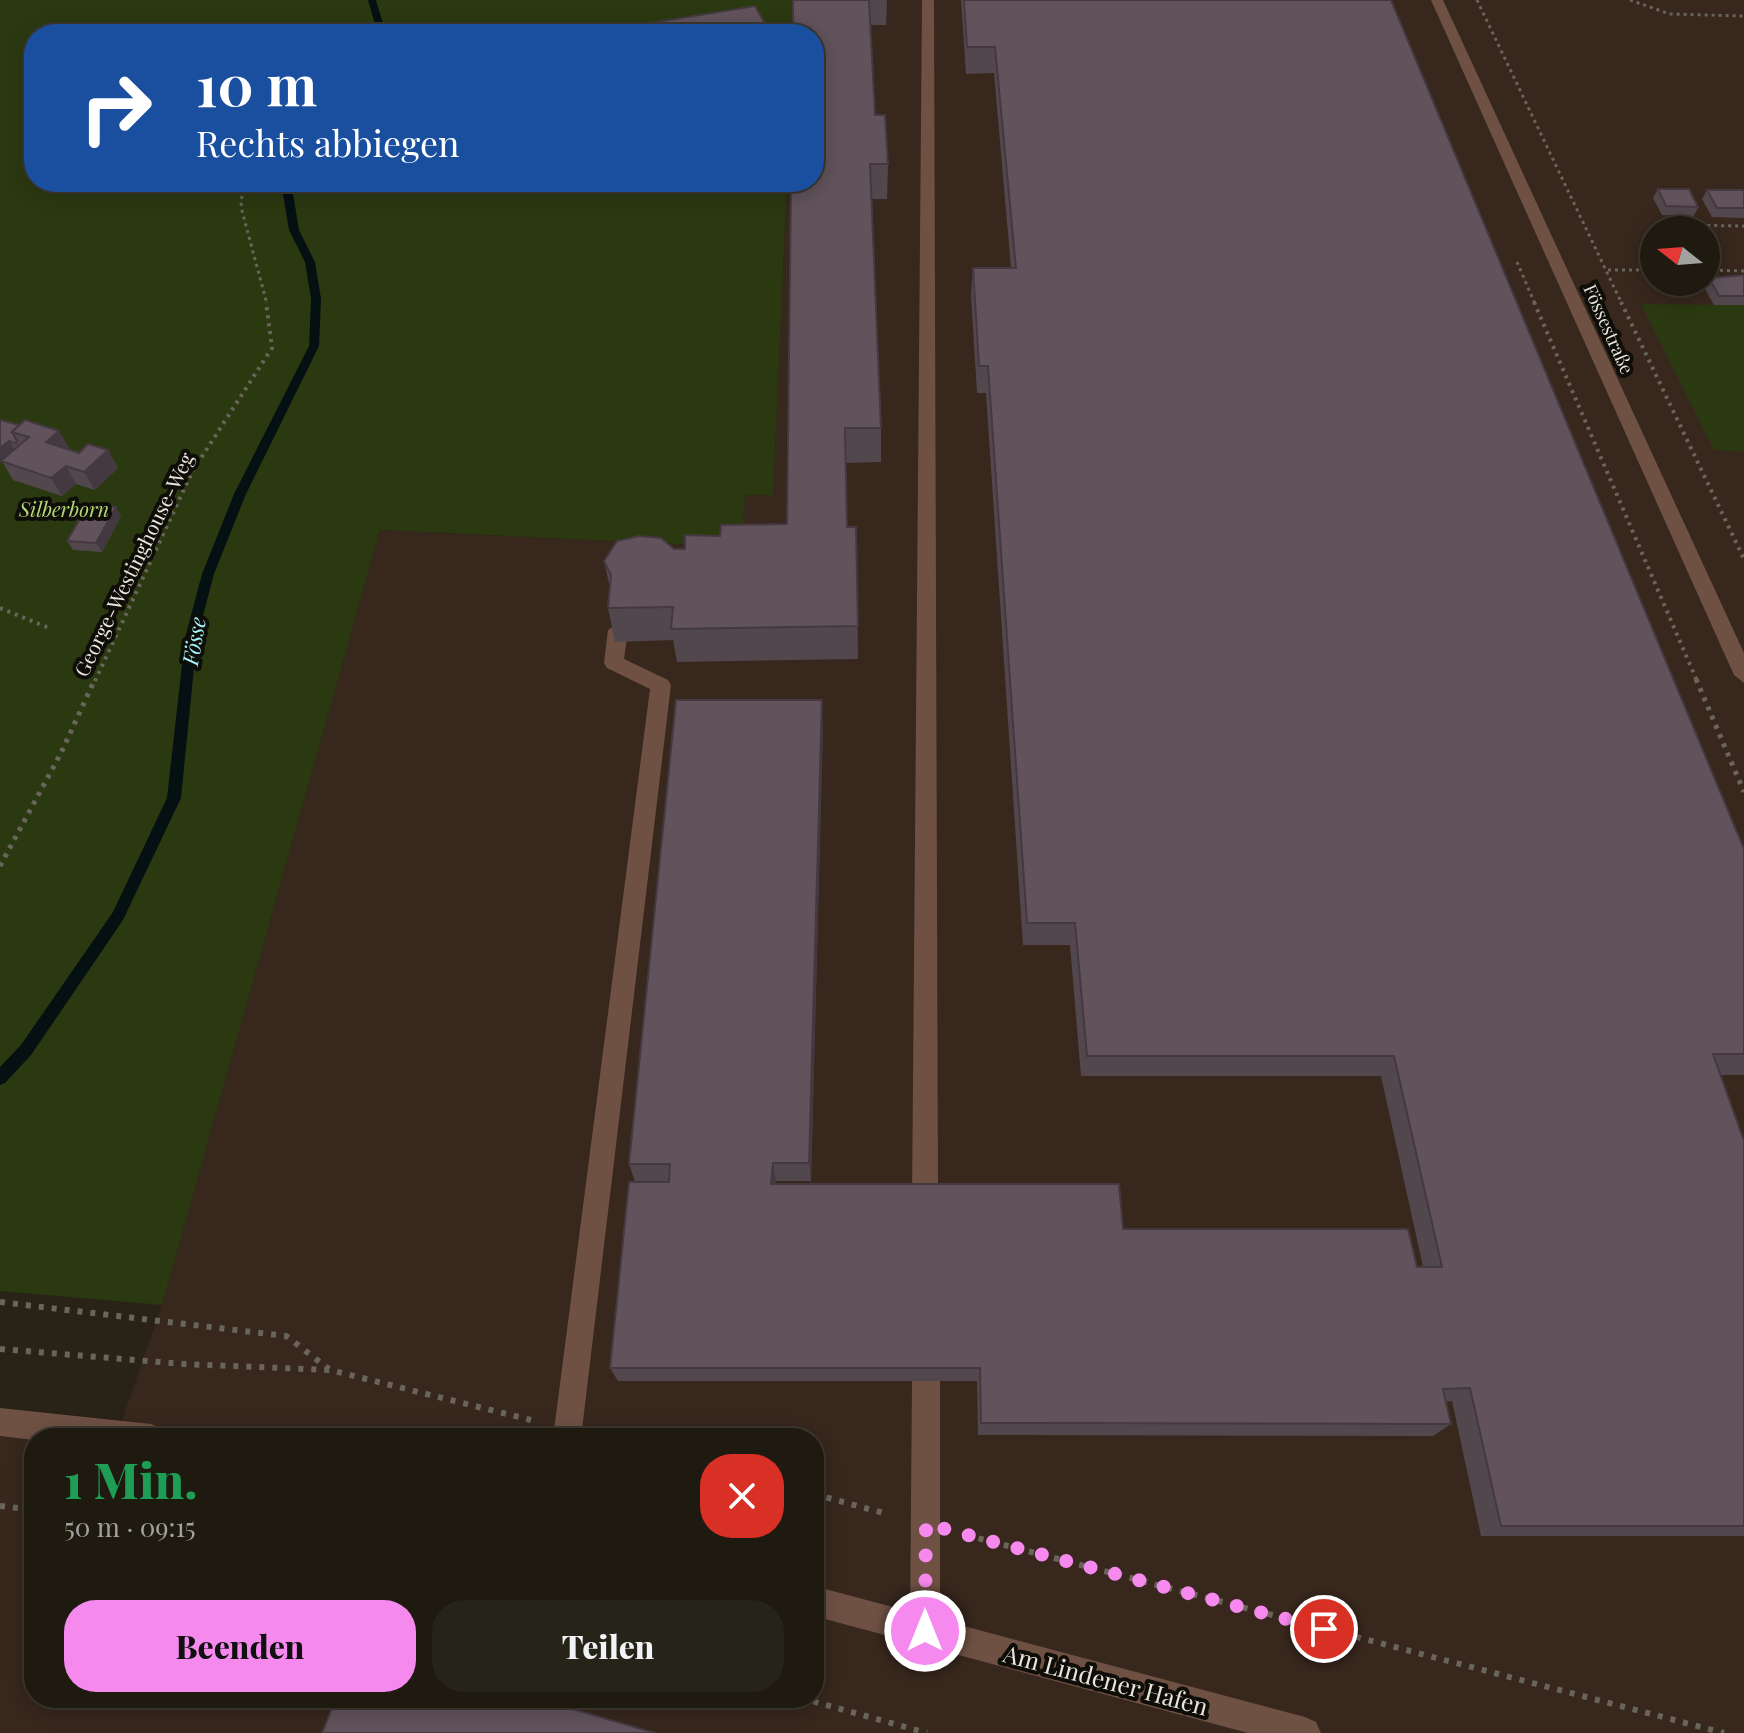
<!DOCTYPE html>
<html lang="de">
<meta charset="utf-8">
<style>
:root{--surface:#1e1a10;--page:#262319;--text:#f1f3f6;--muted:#a1a19f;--line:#3c3830;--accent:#f689ee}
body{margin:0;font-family:"Playfair Display",serif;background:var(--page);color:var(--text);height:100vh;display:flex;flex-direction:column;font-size:30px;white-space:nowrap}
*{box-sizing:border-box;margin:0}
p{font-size:26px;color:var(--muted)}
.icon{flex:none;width:44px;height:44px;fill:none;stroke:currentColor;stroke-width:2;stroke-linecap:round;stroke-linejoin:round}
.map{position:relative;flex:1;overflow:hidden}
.details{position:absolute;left:24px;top:1428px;width:800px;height:280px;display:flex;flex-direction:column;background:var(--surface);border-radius:32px;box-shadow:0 4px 20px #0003,0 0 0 2px var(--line)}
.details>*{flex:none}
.top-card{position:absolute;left:24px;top:24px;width:800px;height:168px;border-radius:32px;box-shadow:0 4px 20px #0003,0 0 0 2px var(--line);background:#1a4fa0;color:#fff;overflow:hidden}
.needle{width:52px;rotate:287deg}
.tools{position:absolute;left:1640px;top:216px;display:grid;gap:16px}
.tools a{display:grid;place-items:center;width:80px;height:80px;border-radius:50%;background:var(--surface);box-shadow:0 4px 20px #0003,0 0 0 2px var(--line);font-size:40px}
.pin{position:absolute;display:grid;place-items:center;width:68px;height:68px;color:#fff;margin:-34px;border:4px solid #fff;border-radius:50%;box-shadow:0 2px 8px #0007}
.me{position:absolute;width:88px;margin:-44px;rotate:0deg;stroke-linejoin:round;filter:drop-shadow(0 0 6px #0008)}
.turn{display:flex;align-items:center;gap:28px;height:168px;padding:0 40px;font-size:36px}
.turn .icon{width:104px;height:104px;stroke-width:2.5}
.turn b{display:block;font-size:56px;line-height:68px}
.round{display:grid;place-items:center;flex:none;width:84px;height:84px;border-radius:32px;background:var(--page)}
.overview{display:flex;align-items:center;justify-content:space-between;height:136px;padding:0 40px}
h1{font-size:48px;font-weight:800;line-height:60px;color:#1e9e55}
.button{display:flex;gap:16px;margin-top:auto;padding:16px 40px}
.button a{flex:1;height:92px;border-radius:32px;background:var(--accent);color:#111;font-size:32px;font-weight:800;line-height:92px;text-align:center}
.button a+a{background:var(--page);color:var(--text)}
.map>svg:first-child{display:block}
</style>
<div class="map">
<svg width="1744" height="1733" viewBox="0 0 1744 1733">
<rect width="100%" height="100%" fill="#282316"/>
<!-- industrial -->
<path fill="#37271d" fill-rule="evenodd" d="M794 0H1744V1733H0V1422L118 1432 162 1305 380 530 740 547 745 495 773 494 787 182H814V34H793ZM1654 230H1706V282H1654ZM34 1438H814V1698H34Z"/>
<!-- green -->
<g fill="#2b3911">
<polygon points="0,0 794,0 793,34 34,34 34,182 787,182 773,495 745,495 741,547 380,530 162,1305 0,1291"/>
<polygon points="1641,304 1744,305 1744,452 1714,450"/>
</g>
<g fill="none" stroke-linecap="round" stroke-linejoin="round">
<!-- stream -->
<g fill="#041012" fill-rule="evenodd">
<polygon points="368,0 376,0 386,34 378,34"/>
<polygon points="281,182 291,182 299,230 315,262 321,299 319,346 246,494 214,574 197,638 181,798 123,920 31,1055 5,1083 0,1085 0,1067 21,1045 113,912 167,798 185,638 202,574 234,494 309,346 311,299 305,262 289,230"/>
</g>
<!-- path-far3 -->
<g stroke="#6a655a" stroke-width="3" stroke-dasharray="3 4" stroke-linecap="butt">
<polyline points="1477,0 1622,304"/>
<polyline points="1630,0 1670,14 1744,16"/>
<polyline points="243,182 241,207 267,304"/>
<polyline points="1681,230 1678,225 1744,226"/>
<polyline points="1517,262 1535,304"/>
<polyline points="1608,270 1654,270"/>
<polyline points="1706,270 1744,271"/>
</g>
<!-- path-far2 -->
<g stroke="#6a655a" stroke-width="4" stroke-dasharray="3 5" stroke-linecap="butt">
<polyline points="1534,302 1697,681"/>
<polyline points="1621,302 1744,559"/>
<polyline points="0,608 49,628"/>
<polyline points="95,681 192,472 272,348 266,302"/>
</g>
<!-- path-far1 -->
<g stroke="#6a655a" stroke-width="5" stroke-dasharray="4 6" stroke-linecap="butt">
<polyline points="1696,679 1744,792"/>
<polyline points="0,866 61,753 95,679"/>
</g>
<!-- path -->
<g stroke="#6a655a" stroke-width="6" stroke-dasharray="5 8" stroke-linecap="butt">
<polyline points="0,1302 286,1336 329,1369"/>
<polyline points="0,1349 184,1364 330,1370 531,1420"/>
<polyline points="814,1494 887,1514"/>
<polyline points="0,1506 34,1510"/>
<polyline points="966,1535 1724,1733"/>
<polyline points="801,1698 927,1733"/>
</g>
<!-- service -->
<g fill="#6f5144" fill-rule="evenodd">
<polygon points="922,0 934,0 938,1201 934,1210 925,1213 916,1210 912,1201"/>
<polygon points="618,623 628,630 624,659 668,680 671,685 581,1438 553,1438 650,689 607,668 604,663 608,630"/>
<polygon points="926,1367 936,1371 940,1381 940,1631 936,1642 925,1646 914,1642 910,1631 912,1381 916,1371"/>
</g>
<!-- tertiary -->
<g fill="#6f5144" fill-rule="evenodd">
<polygon points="1431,0 1443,0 1744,653 1744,683 1734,675"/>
<polygon points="0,1408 151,1424 161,1428 165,1438 34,1440 0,1436"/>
<polygon points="814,1586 1305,1717 1316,1722 1321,1733 1248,1733 814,1616"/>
</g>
</g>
<!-- wall -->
<g fill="#53474e">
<polygon points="793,0 887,0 886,25 870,25 875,115 888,164 887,199 871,199 881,428 881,462 846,463 847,527 856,527 858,659 677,662 673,640 615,642 608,608 610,588 604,561 674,549 685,549 720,536 787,524"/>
<polygon points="961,0 1391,0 1744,849 1744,1075 1720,1075 1744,1141 1744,1536 1481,1536 1452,1401 1446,1402 1451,1424 1433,1436 978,1435 977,1381 618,1381 610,1368 635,1182 629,1164 823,725 811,1181 776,1181 776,1184 1423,1267 1381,1076 1081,1076 1070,945 1023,945 986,393 977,393 971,295 973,268 1011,268 994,73 966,74"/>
<polygon points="1658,189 1698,207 1694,216 1662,215 1653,198"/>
<polygon points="1707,190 1744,190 1744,218 1712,217 1702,199"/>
<polygon points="1744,275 1744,305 1714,305 1704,287 1709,278"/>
<polygon points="0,420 79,453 108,450 118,468 95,490 76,484 62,496 13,480 2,461"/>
<polygon points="121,516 102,552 73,550 67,541"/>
</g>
<!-- shaded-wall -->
<g fill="#443940">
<polygon points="59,431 70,449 57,461 46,442"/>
<polygon points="9,441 15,450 0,463 0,448"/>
<polygon points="108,450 118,468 95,490 84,472"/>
<polygon points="66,466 76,484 62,496 51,478"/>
<polygon points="116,507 121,516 102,552 96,543"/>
<polygon points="822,700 823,725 811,1181 809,1163"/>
<polygon points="773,1163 776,1181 774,1201 771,1184"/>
</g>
<!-- building -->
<g fill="#61525b" stroke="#443940" stroke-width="2">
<polygon points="793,0 869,0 875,115 885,115 888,164 870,164 881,428 845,428 847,527 856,527 858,626 671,629 673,607 608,608 611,575 604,561 617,541 639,536 661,538 674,549 685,549 685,535 720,536 721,525 787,524 791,182 814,182 814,34 793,34"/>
<polygon points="964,0 1391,0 1744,849 1744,1054 1713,1054 1744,1141 1744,1526 1501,1526 1470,1388 1443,1389 1451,1424 981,1423 980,1368 610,1368 629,1182 669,1182 670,1164 629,1164 676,700 822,700 809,1163 773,1163 771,1184 1119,1184 1123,1229 1408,1229 1417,1267 1442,1267 1394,1056 1087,1056 1075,923 1027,923 988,366 979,366 973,268 1016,268 995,47 967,47"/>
<polygon points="755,6 771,34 589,33"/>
<polygon points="1658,189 1689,189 1698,207 1666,206"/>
<polygon points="1707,190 1744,190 1744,208 1717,208"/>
<polygon points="1744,275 1744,296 1719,296 1709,278"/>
<polygon points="0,420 19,425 12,432 17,441 16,443 9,441 0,448"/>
<polygon points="25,420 59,431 46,442 79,453 88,444 108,450 84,472 66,466 51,478 1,461 29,437 12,432"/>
<polygon points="88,505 116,507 96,543 67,541"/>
<polygon points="336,1698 535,1698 655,1733 322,1733"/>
</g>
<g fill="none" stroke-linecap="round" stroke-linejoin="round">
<!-- route -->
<polyline stroke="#f689ee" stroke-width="14" stroke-dasharray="0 25.2" points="925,1631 926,1524 1324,1629"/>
</g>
<g text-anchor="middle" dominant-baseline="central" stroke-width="8" stroke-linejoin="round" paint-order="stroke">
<!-- far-street labels -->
<g font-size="18" fill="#e9e5dd" stroke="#0f0d07">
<text transform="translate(1609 329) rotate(66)">Fössestraße</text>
</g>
<!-- park labels -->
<g font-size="20" font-style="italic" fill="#b5d976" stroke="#0f0d07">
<text x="64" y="508">Silberborn</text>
</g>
<!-- street labels -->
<g font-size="20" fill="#e9e5dd" stroke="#0f0d07">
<text transform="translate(133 564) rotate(-64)">George-Westinghouse-Weg</text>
</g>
<!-- water labels -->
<g font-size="22" font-style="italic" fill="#a2f2fb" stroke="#0f0d07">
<text transform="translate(193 641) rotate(-80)">Fösse</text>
</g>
<!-- near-street labels -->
<g font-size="24" fill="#e9e5dd" stroke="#0f0d07">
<text transform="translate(1106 1679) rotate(15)">Am Lindener Hafen</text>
</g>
</g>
</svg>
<div class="tools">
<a><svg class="needle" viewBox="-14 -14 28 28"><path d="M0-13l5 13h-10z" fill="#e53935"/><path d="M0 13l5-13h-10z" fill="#a1a19f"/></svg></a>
</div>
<div class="pin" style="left:1324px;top:1629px;background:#d93025"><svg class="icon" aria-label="arrive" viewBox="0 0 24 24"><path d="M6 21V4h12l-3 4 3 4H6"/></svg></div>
<svg class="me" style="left:925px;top:1631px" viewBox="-20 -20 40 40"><circle r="17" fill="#f689ee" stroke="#fff" stroke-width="3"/><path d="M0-11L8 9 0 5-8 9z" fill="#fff"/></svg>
<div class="top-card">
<div class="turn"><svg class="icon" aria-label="right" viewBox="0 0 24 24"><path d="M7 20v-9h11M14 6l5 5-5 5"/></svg><div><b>10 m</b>Rechts abbiegen</div></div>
</div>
<section class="details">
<div class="overview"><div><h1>1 Min.</h1><p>50 m · 09:15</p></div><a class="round" style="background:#d93025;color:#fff"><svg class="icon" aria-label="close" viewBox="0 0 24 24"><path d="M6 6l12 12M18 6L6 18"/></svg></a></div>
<div class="button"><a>Beenden</a><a>Teilen</a></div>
</section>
</div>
